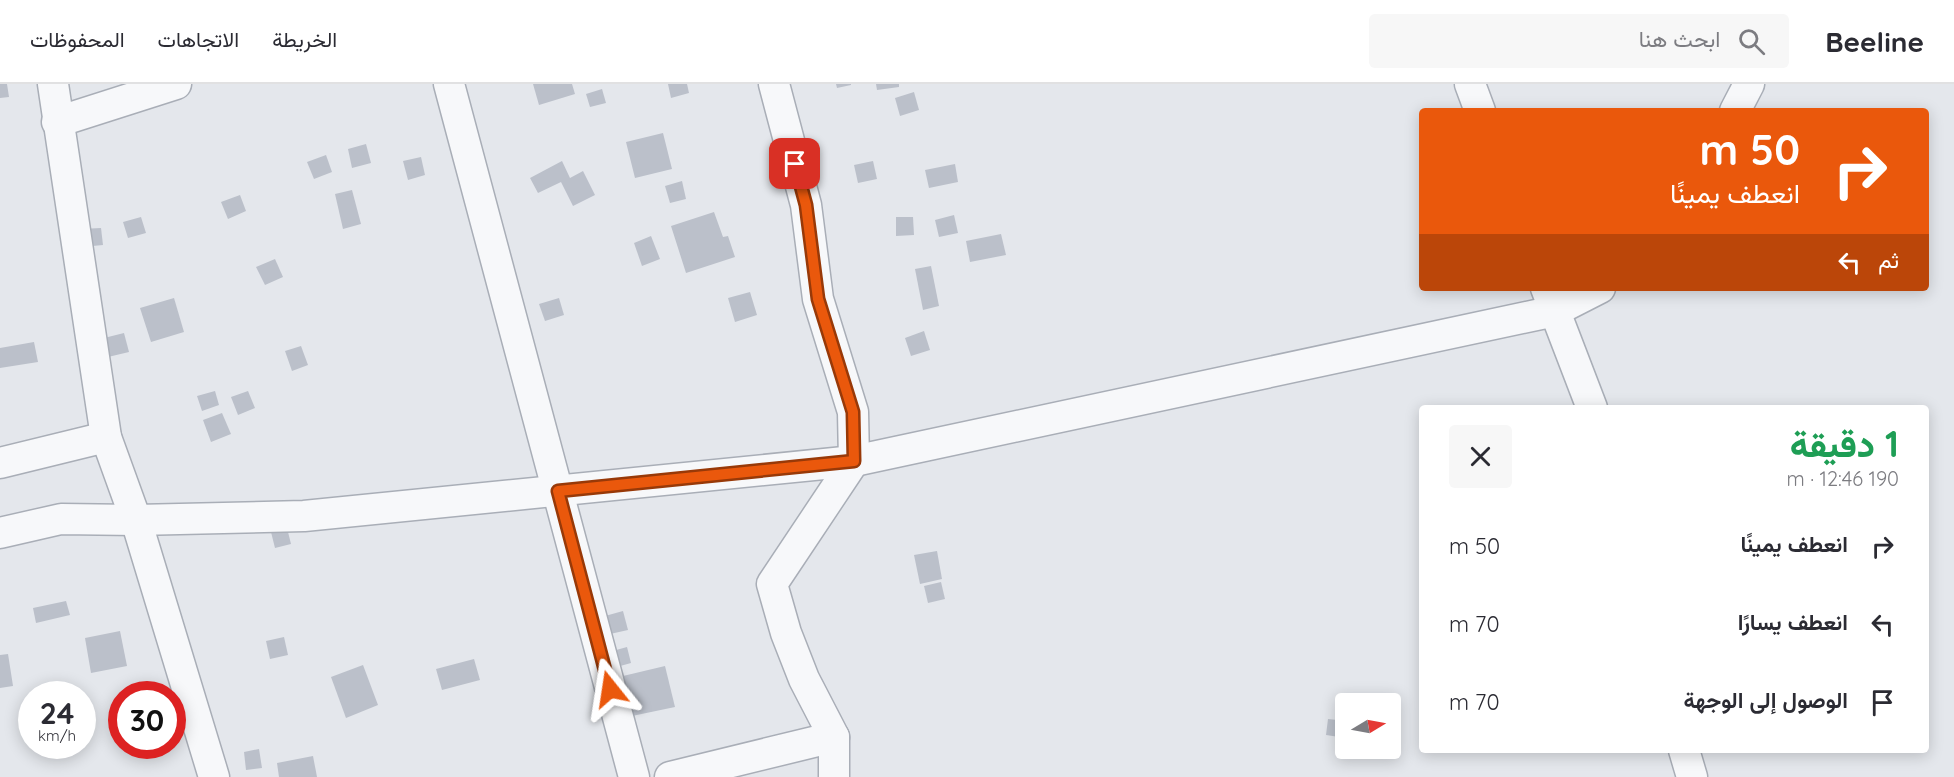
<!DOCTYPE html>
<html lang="ar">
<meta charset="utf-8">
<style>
:root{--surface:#fff;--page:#f7f7f7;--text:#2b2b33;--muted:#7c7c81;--line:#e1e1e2}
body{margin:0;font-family:Quicksand,Vazirmatn,sans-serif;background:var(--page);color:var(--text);direction:rtl;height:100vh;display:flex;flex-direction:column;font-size:22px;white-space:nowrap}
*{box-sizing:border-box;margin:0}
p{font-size:20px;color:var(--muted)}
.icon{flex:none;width:33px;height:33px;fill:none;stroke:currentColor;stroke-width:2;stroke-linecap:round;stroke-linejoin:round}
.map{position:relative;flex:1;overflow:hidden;direction:ltr}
.details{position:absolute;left:1419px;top:321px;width:510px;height:348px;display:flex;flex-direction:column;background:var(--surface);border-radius:6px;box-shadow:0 3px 15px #0003;direction:rtl}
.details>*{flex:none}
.banner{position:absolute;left:1419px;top:24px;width:510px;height:183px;border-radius:6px;box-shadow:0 3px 15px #0003;direction:rtl;background:#ea580c;color:#fff;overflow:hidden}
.needle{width:39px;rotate:80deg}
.controls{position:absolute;left:1335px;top:609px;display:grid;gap:12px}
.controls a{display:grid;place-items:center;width:66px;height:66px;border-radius:6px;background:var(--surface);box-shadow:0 3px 15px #0003;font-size:30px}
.speed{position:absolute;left:18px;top:597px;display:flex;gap:12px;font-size:30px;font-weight:700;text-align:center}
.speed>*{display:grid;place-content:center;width:78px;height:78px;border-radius:50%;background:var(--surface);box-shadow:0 3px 15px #0003;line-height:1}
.speed small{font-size:15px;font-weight:400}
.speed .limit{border:9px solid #d22;background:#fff;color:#111}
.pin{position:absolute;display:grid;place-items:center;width:51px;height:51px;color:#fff;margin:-26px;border-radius:12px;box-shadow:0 3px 9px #0006}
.me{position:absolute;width:66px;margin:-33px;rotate:345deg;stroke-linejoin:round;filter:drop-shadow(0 0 4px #0008)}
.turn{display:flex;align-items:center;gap:21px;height:126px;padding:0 30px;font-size:27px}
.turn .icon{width:78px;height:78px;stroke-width:2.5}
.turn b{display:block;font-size:42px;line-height:51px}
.then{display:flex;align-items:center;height:57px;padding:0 30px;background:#0003;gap:12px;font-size:22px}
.round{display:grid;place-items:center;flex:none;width:63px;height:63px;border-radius:6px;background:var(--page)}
.head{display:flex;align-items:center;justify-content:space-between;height:102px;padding:0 30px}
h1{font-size:36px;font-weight:800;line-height:45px;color:#1e9e55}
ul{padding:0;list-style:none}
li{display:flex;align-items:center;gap:18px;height:78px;padding:0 30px}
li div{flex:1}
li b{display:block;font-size:22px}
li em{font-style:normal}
header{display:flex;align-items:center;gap:36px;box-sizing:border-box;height:84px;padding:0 30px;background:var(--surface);border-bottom:2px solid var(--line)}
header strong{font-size:28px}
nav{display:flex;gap:33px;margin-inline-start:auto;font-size:21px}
.search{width:420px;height:54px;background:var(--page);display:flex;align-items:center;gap:15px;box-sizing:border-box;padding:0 21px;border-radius:6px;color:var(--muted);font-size:22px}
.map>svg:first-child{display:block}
</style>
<header>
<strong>Beeline</strong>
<div class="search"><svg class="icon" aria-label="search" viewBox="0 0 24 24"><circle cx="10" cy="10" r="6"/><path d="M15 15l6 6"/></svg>ابحث هنا</div>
<nav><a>الخريطة</a><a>الاتجاهات</a><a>المحفوظات</a></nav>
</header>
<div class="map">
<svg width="1954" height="693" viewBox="0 0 1954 693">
<rect width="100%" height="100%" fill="#e4e7ec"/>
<!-- building -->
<g fill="#bbc0ca">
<polygon points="0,0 7,0 9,13 0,14"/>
<polygon points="533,0 572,0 575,10 539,21"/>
<polygon points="668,0 687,0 689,9 671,14"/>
<polygon points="836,0 851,0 851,1 837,4"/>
<polygon points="876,0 899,0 899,3 877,6"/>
<polygon points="602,5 606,19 590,23 586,10"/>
<polygon points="914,8 919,26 900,32 895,14"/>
<polygon points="663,49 672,85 635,94 626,58"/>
<polygon points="366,60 371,79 352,84 348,65"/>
<polygon points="326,71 332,88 314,95 307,78"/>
<polygon points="421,73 425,91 408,96 403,77"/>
<polygon points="562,77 570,94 583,87 595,111 573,122 561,98 538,109 530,94"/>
<polygon points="873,77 877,95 858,99 854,81"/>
<polygon points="955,80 958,98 929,104 925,86"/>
<polygon points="682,97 686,115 670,119 665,102"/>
<polygon points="352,106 361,140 343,145 335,110"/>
<polygon points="240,111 246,127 228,135 221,118"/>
<polygon points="714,128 723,153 728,152 735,173 686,189 671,142"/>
<polygon points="954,131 958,149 939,153 935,136"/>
<polygon points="141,133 146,149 128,154 123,138"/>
<polygon points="896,133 913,133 914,151 896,152"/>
<polygon points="101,144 103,161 82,163 81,145"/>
<polygon points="1001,150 1006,171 970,178 966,157"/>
<polygon points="651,152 660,175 642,182 634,159"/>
<polygon points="275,175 283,193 265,201 256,183"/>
<polygon points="931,182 939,222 923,226 915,185"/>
<polygon points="750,208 757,231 735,238 728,214"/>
<polygon points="174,214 184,248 151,258 140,224"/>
<polygon points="559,214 564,231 545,237 539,220"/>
<polygon points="924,247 930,266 911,272 905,254"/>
<polygon points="124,249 129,268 108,273 104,254"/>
<polygon points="34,258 38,278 0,284 0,264"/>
<polygon points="301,262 308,281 292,287 285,267"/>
<polygon points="215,307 219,321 202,327 197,312"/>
<polygon points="248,307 255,324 238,331 231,313"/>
<polygon points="222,329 231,350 211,358 203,336"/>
<polygon points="287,444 291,460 275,464 271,448"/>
<polygon points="937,467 942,495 920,500 914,471"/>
<polygon points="941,498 945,515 928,519 924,502"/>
<polygon points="66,517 70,531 36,539 33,524"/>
<polygon points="623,527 628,546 610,550 605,532"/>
<polygon points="120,547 127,582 91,589 85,554"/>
<polygon points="284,553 288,571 270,575 266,557"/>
<polygon points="627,563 631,579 613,584 609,568"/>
<polygon points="8,570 13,602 0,604 0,571"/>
<polygon points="474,575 480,596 442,606 436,585"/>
<polygon points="363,581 378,621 346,634 331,593"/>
<polygon points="665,582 675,623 632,632 623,592"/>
<polygon points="1353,615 1355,620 1346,620 1346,634 1339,636 1335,620"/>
<polygon points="1328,635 1346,637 1346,654 1326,651"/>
<polygon points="259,665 262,684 246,686 244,668"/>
<polygon points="313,672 317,693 279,693 277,679"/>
</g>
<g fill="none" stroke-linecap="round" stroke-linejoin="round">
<!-- minor casing -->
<g stroke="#a9aeb7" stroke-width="33">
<g id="minor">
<polyline points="53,0 106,353 136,436 214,693"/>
<polyline points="449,0 634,693"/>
<polyline points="774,0 806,121 818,215 853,328 854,377 772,500 786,549 804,595 834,653 834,693"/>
<polyline points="1470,0 1480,27"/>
<polyline points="1735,27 1749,0"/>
<polyline points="57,38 176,0"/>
<polyline points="1546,204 1592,324"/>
<polyline points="0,379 106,353"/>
<polyline points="0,449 61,435 136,436 304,432 854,377 1555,227 1600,204"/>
<polyline points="1684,666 1692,693"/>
<polyline points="670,693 834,653"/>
</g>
</g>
<!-- minor -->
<use href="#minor" stroke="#f7f8fa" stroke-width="30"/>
</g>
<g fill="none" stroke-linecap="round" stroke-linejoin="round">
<!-- route casing -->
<g stroke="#983908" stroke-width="15">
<polyline id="route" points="610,605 558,407 854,377 853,328 818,215 806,121 795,80"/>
</g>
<!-- route -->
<use href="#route" stroke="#ea580c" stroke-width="10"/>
</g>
</svg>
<div class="controls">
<a><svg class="needle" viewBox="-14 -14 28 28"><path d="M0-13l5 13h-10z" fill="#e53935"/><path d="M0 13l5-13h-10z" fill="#7c7c81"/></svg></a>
</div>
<div class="speed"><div>24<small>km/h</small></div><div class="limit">30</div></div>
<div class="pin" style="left:795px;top:80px;background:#d93025"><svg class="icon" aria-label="arrive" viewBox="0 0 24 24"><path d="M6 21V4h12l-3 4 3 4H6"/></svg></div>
<svg class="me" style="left:610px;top:605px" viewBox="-20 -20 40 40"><path d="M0-17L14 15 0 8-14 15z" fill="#ea580c" stroke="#fff" stroke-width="4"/></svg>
<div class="banner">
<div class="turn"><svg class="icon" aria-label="right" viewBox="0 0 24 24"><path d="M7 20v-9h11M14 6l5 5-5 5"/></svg><div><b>50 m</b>انعطف يمينًا</div></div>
<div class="then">ثم<svg class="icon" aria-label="left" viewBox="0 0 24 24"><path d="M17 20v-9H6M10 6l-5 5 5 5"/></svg></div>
</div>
<section class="details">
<div class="head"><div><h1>1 دقيقة</h1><p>190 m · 12:46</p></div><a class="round"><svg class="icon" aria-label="close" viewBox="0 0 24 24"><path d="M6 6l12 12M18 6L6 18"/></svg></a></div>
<ul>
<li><svg class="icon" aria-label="right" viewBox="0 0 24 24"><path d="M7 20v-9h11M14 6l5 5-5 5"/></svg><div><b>انعطف يمينًا</b></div><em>50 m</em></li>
<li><svg class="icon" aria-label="left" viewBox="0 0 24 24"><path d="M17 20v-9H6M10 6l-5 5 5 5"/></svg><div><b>انعطف يسارًا</b></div><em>70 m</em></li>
<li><svg class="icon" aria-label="arrive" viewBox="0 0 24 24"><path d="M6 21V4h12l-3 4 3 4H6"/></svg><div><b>الوصول إلى الوجهة</b></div><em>70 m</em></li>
</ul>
</section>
</div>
